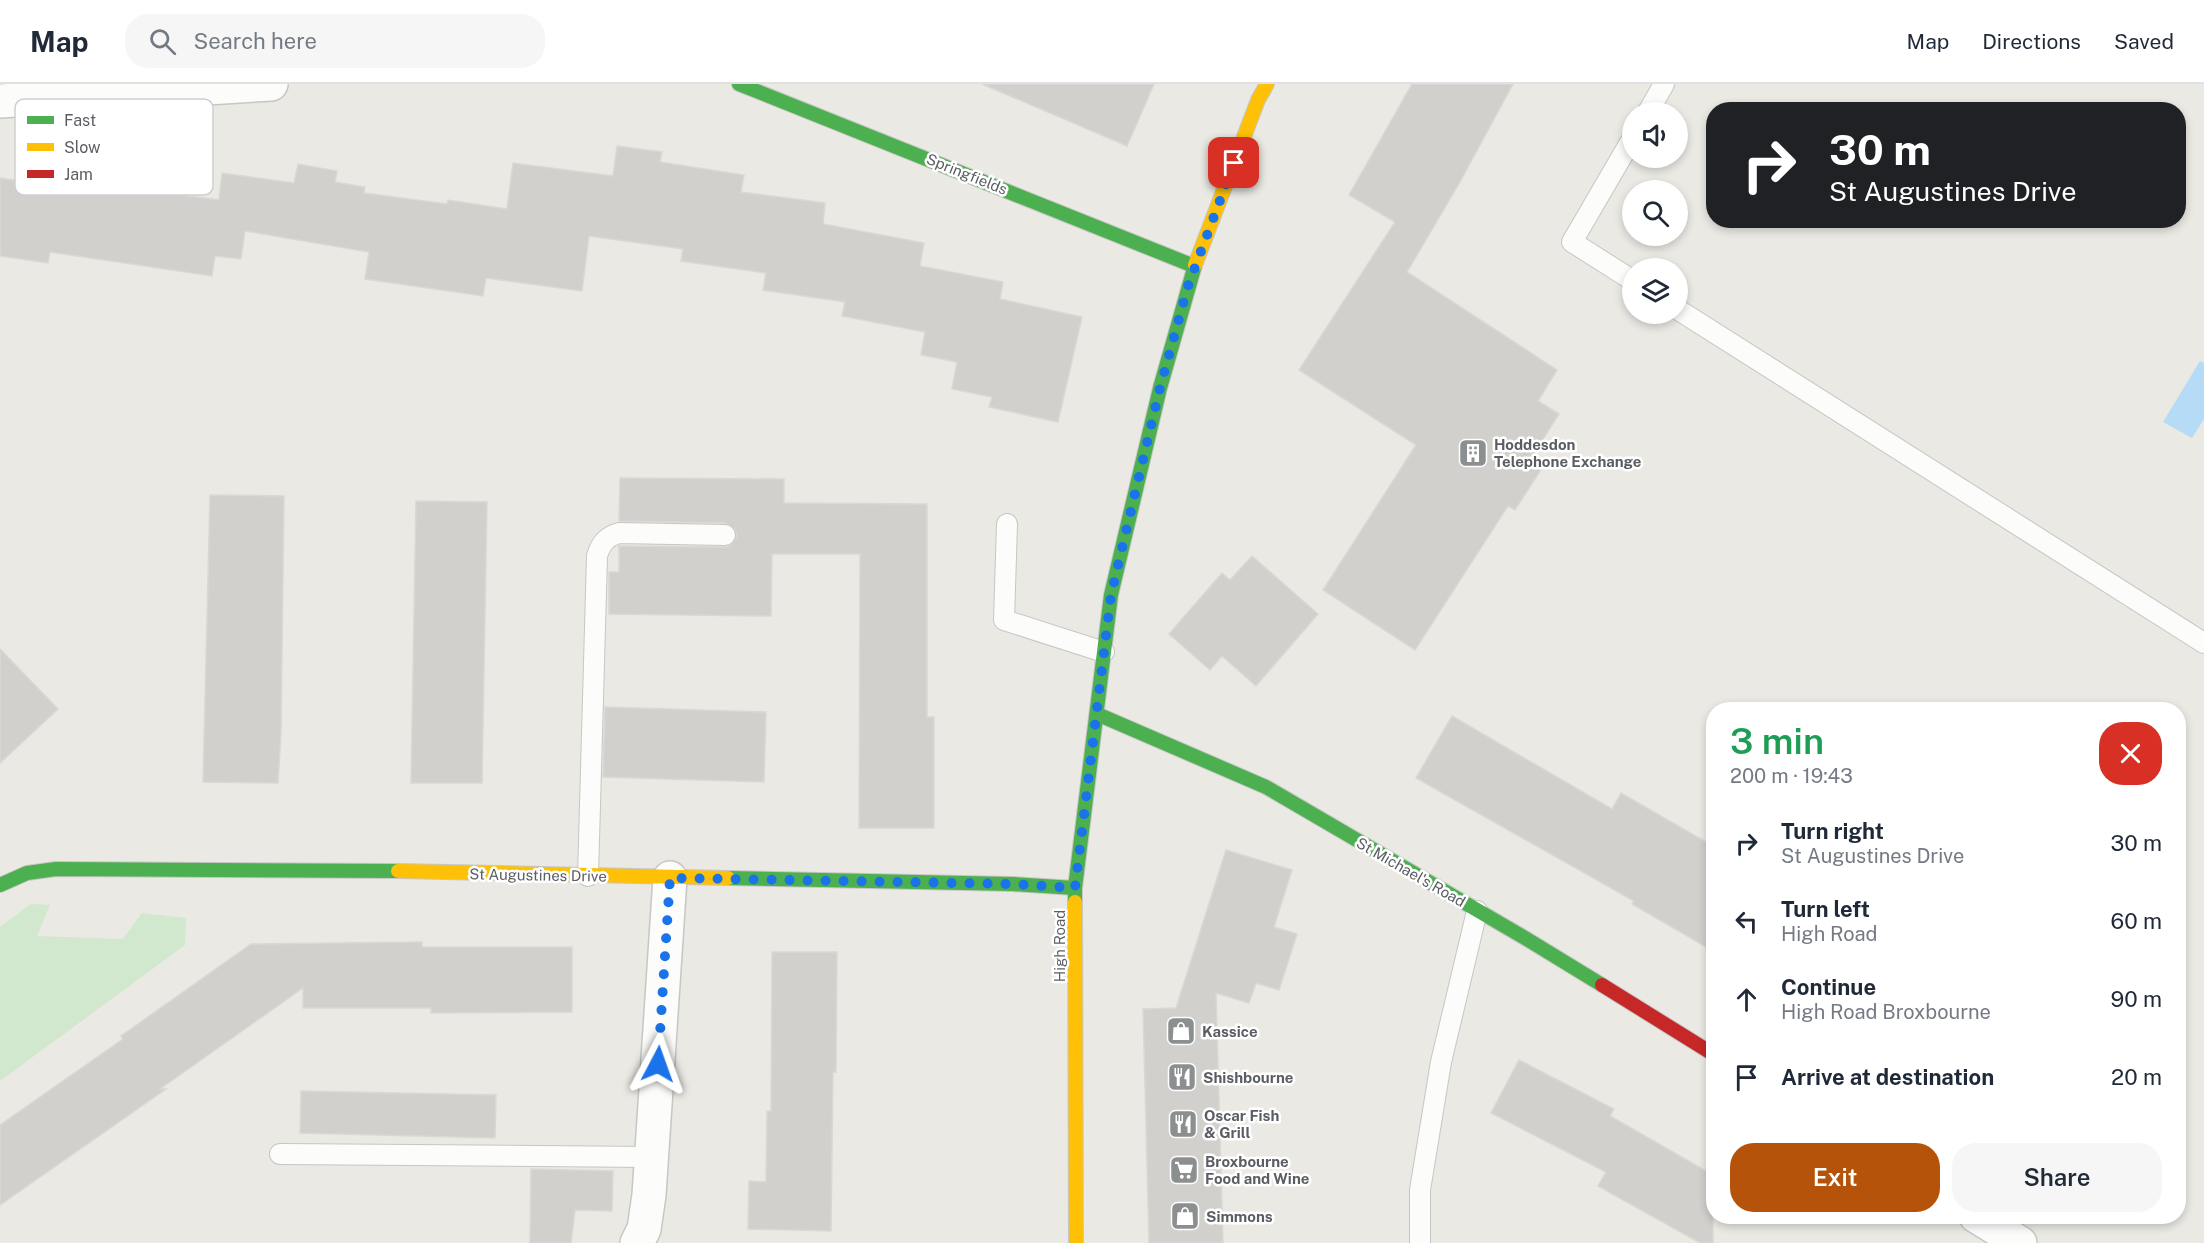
<!DOCTYPE html>
<meta charset="utf-8">
<style>
:root{--surface:#fff;--page:#f6f6f7;--text:#1f2937;--muted:#747a83;--line:#e0e1e3;--accent:#b45309}
body{margin:0;font-family:"Public Sans",sans-serif;background:var(--page);color:var(--text);height:100vh;display:flex;flex-direction:column;font-size:22px;white-space:nowrap}
*{box-sizing:border-box;margin:0}
p{font-size:20px;color:var(--muted)}
.icon{flex:none;width:33px;height:33px;fill:none;stroke:currentColor;stroke-width:2;stroke-linecap:round;stroke-linejoin:round}
.map{position:relative;flex:1;overflow:hidden}
.details{position:absolute;left:1706px;top:618px;width:480px;height:522px;display:flex;flex-direction:column;background:var(--surface);border-radius:24px;box-shadow:0 3px 9px #0003}
.details>*{flex:none}
.banner{position:absolute;left:1706px;top:18px;width:480px;height:126px;border-radius:24px;box-shadow:0 3px 9px #0003;background:#202124;color:#fff;overflow:hidden}
.controls{position:absolute;left:1622px;top:18px;display:grid;gap:12px}
.controls a{display:grid;place-items:center;width:66px;height:66px;border-radius:50%;background:var(--surface);box-shadow:0 3px 9px #0003;font-size:30px}
.pin{position:absolute;display:grid;place-items:center;width:51px;height:51px;color:#fff;margin:-26px;border-radius:12px;box-shadow:0 3px 9px #0006}
.me{position:absolute;width:66px;margin:-33px;rotate:4deg;stroke-linejoin:round;filter:drop-shadow(0 0 4px #0008)}
.turn{display:flex;align-items:center;gap:21px;height:126px;padding:0 24px;font-size:27px}
.turn .icon{width:78px;height:78px;stroke-width:2.5}
.turn b{display:block;font-size:42px;line-height:51px}
.round{display:grid;place-items:center;flex:none;width:63px;height:63px;border-radius:24px;background:var(--page)}
.head{display:flex;align-items:center;justify-content:space-between;height:102px;padding:0 24px}
h1{font-size:36px;font-weight:600;line-height:45px;color:#1e9e55}
.primary-button{display:flex;gap:12px;margin-top:auto;padding:12px 24px}
.primary-button a{flex:1;height:69px;border-radius:24px;background:var(--accent);color:#fff;font-size:24px;font-weight:600;line-height:69px;text-align:center}
.primary-button a+a{background:var(--page);color:var(--text)}
ul{padding:0;list-style:none}
li{display:flex;align-items:center;gap:18px;height:78px;padding:0 24px}
li div{flex:1}
li b{display:block;font-size:22px}
li em{font-style:normal}
header{display:flex;align-items:center;gap:36px;box-sizing:border-box;height:84px;padding:0 30px;background:var(--surface);border-bottom:2px solid var(--line)}
header strong{font-size:28px}
nav{display:flex;gap:33px;margin-inline-start:auto;font-size:21px}
.search{width:420px;height:54px;background:var(--page);display:flex;align-items:center;gap:15px;box-sizing:border-box;padding:0 21px;border-radius:24px;color:var(--muted);font-size:22px}
.map>svg:first-child{display:block}
</style>
<header>
<strong>Map</strong>
<div class="search"><svg class="icon" aria-label="search" viewBox="0 0 24 24"><circle cx="10" cy="10" r="6"/><path d="M15 15l6 6"/></svg>Search here</div>
<nav><a>Map</a><a>Directions</a><a>Saved</a></nav>
</header>
<div class="map">
<svg width="2204" height="1159" viewBox="0 0 2204 1159">
<rect width="100%" height="100%" fill="#eae9e4"/>
<!-- green -->
<polygon fill="#d1e8ce" points="31,820 50,821 37,852 123,855 142,829 186,834 185,861 0,997 0,843"/>
<!-- water -->
<polygon fill="#b6dbf7" points="2200,277 2204,279 2204,335 2192,354 2163,338"/>
<!-- building -->
<g fill="#d1d0cd" stroke="#dad8d3" stroke-width="1.5">
<polygon points="982,0 1154,0 1127,62"/>
<polygon points="1412,0 1513,0 1460,98 1407,188 1557,286 1538,317 1559,330 1529,377 1542,384 1515,426 1508,422 1415,566 1323,506 1416,361 1299,286 1395,138 1349,111"/>
<polygon points="617,62 662,68 660,78 744,91 741,108 825,119 823,140 924,159 920,182 1003,198 1000,215 1082,233 1058,338 989,323 992,313 952,305 957,278 921,271 925,248 842,232 845,218 763,206 766,189 681,177 683,165 589,152 582,207 486,194 483,212 365,195 369,168 245,147 241,175 215,172 212,192 50,168 48,179 0,172 0,94 73,105 74,97 219,116 222,89 294,99 298,80 337,87 335,98 365,103 364,109 447,120 448,116 507,125 513,79 613,92"/>
<polygon points="620,394 784,395 784,419 927,420 927,633 934,633 934,744 859,744 860,470 772,470 771,532 609,530 609,488 619,488 619,462 725,463 731,461 737,452 735,445 725,439 619,437"/>
<polygon points="210,411 284,412 281,648 278,699 203,698"/>
<polygon points="416,417 487,418 482,699 411,699"/>
<polygon points="1252,472 1318,530 1256,602 1222,572 1210,586 1169,550 1222,489 1230,496"/>
<polygon points="0,565 58,625 0,679"/>
<polygon points="605,623 766,628 764,698 603,693"/>
<polygon points="1452,632 1612,725 1621,709 1713,762 1713,867 1632,820 1634,817 1416,694"/>
<polygon points="1226,766 1292,786 1274,843 1297,850 1279,906 1256,899 1249,919 1216,909 1223,1159 1149,1159 1143,925 1176,924"/>
<polygon points="422,858 422,863 572,863 572,928 431,929 431,924 303,924 303,904 160,1005 166,1005 0,1121 0,1041 123,955 121,952 251,860"/>
<polygon points="772,868 837,868 836,988 833,988 831,1147 748,1145 749,1097 766,1098 767,1027 771,1027"/>
<polygon points="1519,976 1614,1025 1610,1032 1713,1091 1713,1159 1700,1159 1598,1102 1606,1088 1491,1029"/>
<polygon points="301,1007 496,1011 495,1054 300,1049"/>
<polygon points="531,1085 613,1087 612,1127 575,1126 571,1159 530,1159"/>
</g>
<g fill="none" stroke-linecap="round" stroke-linejoin="round">
<!-- lane casing -->
<g stroke="#c6c6c5" stroke-width="22">
<g id="lane">
<polyline points="1648,28 1664,0"/>
<polyline points="1632,55 1572,158 1632,196"/>
<polyline points="1677,225 2204,559"/>
<polyline points="1007,440 1004,536 1104,568"/>
<path d="M588 792 597 472C601 459 606 453 619 449L725 451"/>
<polyline points="280,1070 652,1073"/>
<polyline points="1420,1159 1420,1106 1441,978 1477,827"/>
</g>
</g>
<!-- street casing -->
<g stroke="#c6c6c5" stroke-width="36">
<g id="street">
<polyline points="0,17 271,0"/>
<polyline points="1976,1132 2020,1159"/>
<polyline points="637,1159 644,1145 649,1111 670,794"/>
</g>
</g>
<!-- fast casing -->
<g stroke="#c7c7c6" stroke-width="16">
<g id="fast">
<polyline points="739,0 1194,182"/>
<polyline points="1097,630 1266,703 1525,854 1602,901"/>
<polyline points="728,794 1012,800 1075,804"/>
<polyline points="0,801 27,789 56,785 398,787"/>
<polyline points="1075,818 1075,804 1111,511 1160,304 1195,181"/>
</g>
</g>
<!-- slow casing -->
<g stroke="#c7c7c6" stroke-width="16">
<g id="slow">
<polyline points="1195,181 1258,16 1267,0"/>
<polyline points="398,787 728,794"/>
<polyline points="1075,818 1076,1159"/>
</g>
</g>
<!-- jam casing -->
<g stroke="#c7c7c6" stroke-width="16">
<polyline id="jam" points="1602,901 1713,970"/>
</g>
<!-- lane -->
<use href="#lane" stroke="#fcfcfb" stroke-width="20"/>
<!-- street -->
<use href="#street" stroke="#fcfcfb" stroke-width="33"/>
<!-- fast -->
<use href="#fast" stroke="#4caf50" stroke-width="14"/>
<!-- slow -->
<use href="#slow" stroke="#ffc107" stroke-width="14"/>
<!-- jam -->
<use href="#jam" stroke="#c62828" stroke-width="14"/>
</g>
<g fill="none" stroke-linecap="round" stroke-linejoin="round">
<!-- route -->
<polyline stroke="#1a73e8" stroke-width="10" stroke-dasharray="0 18" points="658,980 670,794 1012,800 1075,804 1111,511 1160,304 1188,202 1234,79"/>
</g>
<!-- icons -->
<defs>
<g id="building-square" transform="scale(1.5)"><rect x="-9" y="-9" width="18" height="18" rx="4" fill="#8c8f90" stroke="#fff"/><path d="M-4-6H4V6H1V3H-1V6H-4ZM-2.5-4.3h1.7v1.8h-1.7ZM.8-4.3h1.7v1.8H.8ZM-2.5-1h1.7V.8h-1.7ZM.8-1h1.7V.8H.8Z" fill="#fff"/></g>
<g id="shop-square" transform="scale(1.5)"><rect x="-9" y="-9" width="18" height="18" rx="4" fill="#8c8f90" stroke="#fff"/><path d="M-5-2.5h2.3a2.7 3.5 0 0 1 5.4 0H5L5.5 6h-11ZM-1.5-2.5h3a1.5 2.3 0 0 0-3 0Z" fill="#fff"/></g>
<g id="restaurant-square" transform="scale(1.5)"><rect x="-9" y="-9" width="18" height="18" rx="4" fill="#8c8f90" stroke="#fff"/><path d="M-5-6h1v4h1v-4h1v4h1v-4h1v5L-1.5 .5V6h-2V.5L-5-1ZM5-6V6H3V1.5H1.5Q1.5-4 5-6Z" fill="#fff"/></g>
<g id="supermarket-square" transform="scale(1.5)"><rect x="-9" y="-9" width="18" height="18" rx="4" fill="#8c8f90" stroke="#fff"/><path d="M-6-5.5h2.5l.6 2H6L4.5 2H-2.5L-4.4-4H-6ZM-1.5 3.2a1.3 1.3 0 1 0 .1 0ZM3 3.2a1.3 1.3 0 1 0 .1 0Z" fill="#fff"/></g>
</defs>
<g fill-rule="evenodd">
<use href="#building-square" x="1473" y="369"/>
<use href="#shop-square" x="1181" y="947"/>
<use href="#restaurant-square" x="1182" y="993"/>
<use href="#restaurant-square" x="1183" y="1040"/>
<use href="#supermarket-square" x="1184" y="1086"/>
<use href="#shop-square" x="1185" y="1132"/>
</g>
<g text-anchor="middle" dominant-baseline="central" stroke-width="5" stroke-linejoin="round" paint-order="stroke">
<!-- street labels -->
<g font-size="15" fill="#5a5e63" stroke="#fff">
<text transform="translate(967 90) rotate(22)">Springfields</text>
<text transform="translate(1411 788) rotate(30)">St Michael's Road</text>
<text transform="translate(538 791) rotate(1)">St Augustines Drive</text>
<text transform="translate(1059 862) rotate(-90)">High Road</text>
</g>
<!-- poi labels -->
<g font-size="15" font-weight="bold" fill="#5a5e63" stroke="#fff" text-anchor="start">
<text x="1494" y="360">Hoddesdon<tspan x="1494" dy="17">Telephone Exchange</tspan></text>
<text x="1202" y="947">Kassice</text>
<text x="1203" y="993">Shishbourne</text>
<text x="1204" y="1031">Oscar Fish<tspan x="1204" dy="17">&amp; Grill</tspan></text>
<text x="1205" y="1077">Broxbourne<tspan x="1205" dy="17">Food and Wine</tspan></text>
<text x="1206" y="1132">Simmons</text>
</g>
</g>
<!-- legend -->
<rect x="15" y="15" width="198" height="96" rx="9" fill="#fff" stroke="#cecfd0" stroke-width="1.5"/>
<rect x="27" y="32" width="27" height="8" fill="#4caf50"/>
<rect x="27" y="59" width="27" height="8" fill="#ffc107"/>
<rect x="27" y="86" width="27" height="8" fill="#c62828"/>
<g font-size="16" fill="#5a5e63">
<text x="64" y="42">Fast</text>
<text x="64" y="69">Slow</text>
<text x="64" y="96">Jam</text>
</g>
</svg>
<div class="controls">
<a><svg class="icon" aria-label="sound" viewBox="0 0 24 24"><path d="M4 9h4l5-4v14l-5-4H4zM17 9q2 3 0 6"/></svg></a>
<a><svg class="icon" aria-label="search" viewBox="0 0 24 24"><circle cx="10" cy="10" r="6"/><path d="M15 15l6 6"/></svg></a>
<a><svg class="icon" aria-label="layers" viewBox="0 0 24 24"><path d="M12 4l9 5-9 5-9-5zM3 14l9 5 9-5"/></svg></a>
</div>
<div class="pin" style="left:1234px;top:79px;background:#d93025"><svg class="icon" aria-label="arrive" viewBox="0 0 24 24"><path d="M6 21V4h12l-3 4 3 4H6"/></svg></div>
<svg class="me" style="left:658px;top:980px" viewBox="-20 -20 40 40"><path d="M0-17L14 15 0 8-14 15z" fill="#1a73e8" stroke="#fff" stroke-width="4"/></svg>
<div class="banner">
<div class="turn"><svg class="icon" aria-label="right" viewBox="0 0 24 24"><path d="M7 20v-9h11M14 6l5 5-5 5"/></svg><div><b>30 m</b>St Augustines Drive</div></div>
</div>
<section class="details">
<div class="head"><div><h1>3 min</h1><p>200 m · 19:43</p></div><a class="round" style="background:#d93025;color:#fff"><svg class="icon" aria-label="close" viewBox="0 0 24 24"><path d="M6 6l12 12M18 6L6 18"/></svg></a></div>
<ul>
<li><svg class="icon" aria-label="right" viewBox="0 0 24 24"><path d="M7 20v-9h11M14 6l5 5-5 5"/></svg><div><b>Turn right</b><p>St Augustines Drive</p></div><em>30 m</em></li>
<li><svg class="icon" aria-label="left" viewBox="0 0 24 24"><path d="M17 20v-9H6M10 6l-5 5 5 5"/></svg><div><b>Turn left</b><p>High Road</p></div><em>60 m</em></li>
<li><svg class="icon" aria-label="ahead" viewBox="0 0 24 24"><path d="M12 20V5M6 11l6-6 6 6"/></svg><div><b>Continue</b><p>High Road Broxbourne</p></div><em>90 m</em></li>
<li><svg class="icon" aria-label="arrive" viewBox="0 0 24 24"><path d="M6 21V4h12l-3 4 3 4H6"/></svg><div><b>Arrive at destination</b></div><em>20 m</em></li>
</ul>
<div class="primary-button"><a>Exit</a><a>Share</a></div>
</section>
</div>
